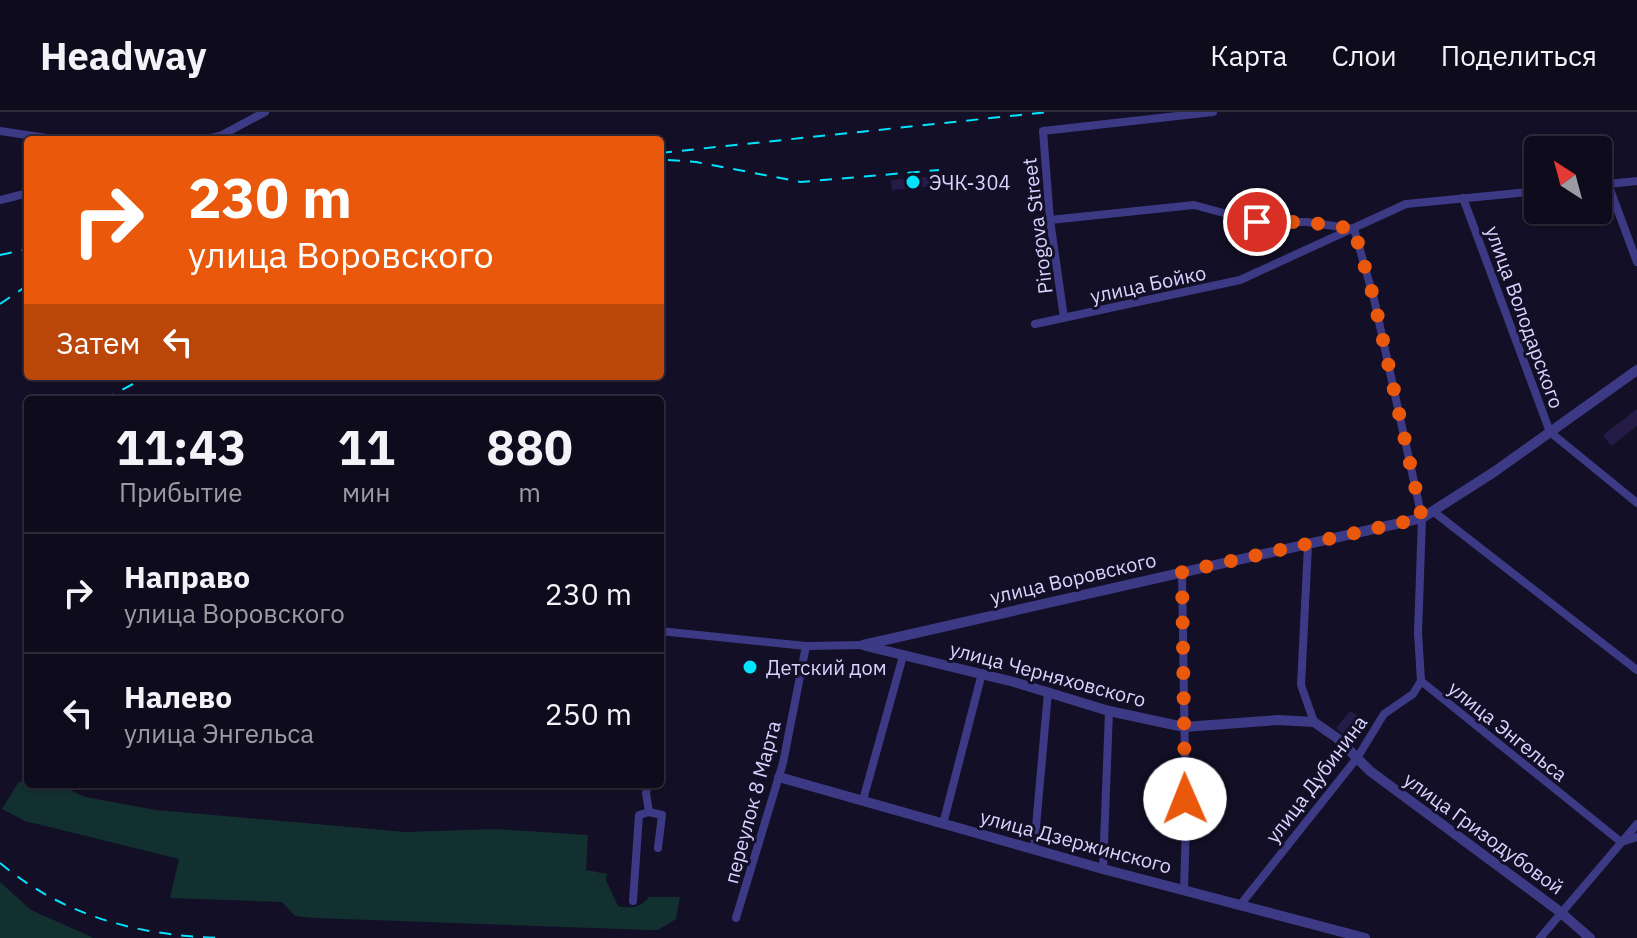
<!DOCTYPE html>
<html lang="ru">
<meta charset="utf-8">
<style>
:root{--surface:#0e0b1c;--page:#171425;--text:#f1f3f6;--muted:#9b9ba3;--line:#2e2b3b}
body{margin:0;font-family:"IBM Plex Sans",sans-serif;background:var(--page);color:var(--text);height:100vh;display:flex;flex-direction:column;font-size:30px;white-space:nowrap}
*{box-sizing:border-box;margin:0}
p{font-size:26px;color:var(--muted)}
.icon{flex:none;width:44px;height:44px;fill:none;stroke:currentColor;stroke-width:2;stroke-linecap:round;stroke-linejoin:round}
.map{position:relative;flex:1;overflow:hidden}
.drawer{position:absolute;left:24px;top:284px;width:640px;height:392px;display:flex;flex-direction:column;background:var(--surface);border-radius:8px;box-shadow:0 2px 6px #0004,0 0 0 2px var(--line)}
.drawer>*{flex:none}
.banner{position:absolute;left:24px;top:24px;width:640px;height:244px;border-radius:8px;box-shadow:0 2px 6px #0004,0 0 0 2px var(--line);background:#ea580c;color:#fff;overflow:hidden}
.needle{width:52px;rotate:324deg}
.controls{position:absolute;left:1524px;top:24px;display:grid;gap:16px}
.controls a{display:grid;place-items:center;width:88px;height:88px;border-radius:8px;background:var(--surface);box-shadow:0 2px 6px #0004,0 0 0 2px var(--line);font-size:40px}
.pin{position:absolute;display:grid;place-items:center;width:68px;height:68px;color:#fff;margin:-34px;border:4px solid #fff;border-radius:50%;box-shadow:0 2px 8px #0007}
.me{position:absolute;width:88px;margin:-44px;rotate:359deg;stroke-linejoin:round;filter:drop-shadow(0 0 6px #0008)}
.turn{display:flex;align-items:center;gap:28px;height:168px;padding:0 32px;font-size:36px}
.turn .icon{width:104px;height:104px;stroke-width:2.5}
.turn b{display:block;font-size:56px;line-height:68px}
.then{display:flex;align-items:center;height:76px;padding:0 32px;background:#0003;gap:16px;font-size:30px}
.eta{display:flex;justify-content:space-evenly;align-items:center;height:136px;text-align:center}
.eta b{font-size:48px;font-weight:700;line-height:56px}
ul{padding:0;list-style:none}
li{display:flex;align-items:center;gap:24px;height:120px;padding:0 32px;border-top:2px solid var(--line)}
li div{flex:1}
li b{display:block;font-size:30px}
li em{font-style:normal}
header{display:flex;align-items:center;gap:48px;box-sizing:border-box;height:112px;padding:0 40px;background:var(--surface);border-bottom:2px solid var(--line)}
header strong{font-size:38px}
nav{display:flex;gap:44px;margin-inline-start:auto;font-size:28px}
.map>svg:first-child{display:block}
</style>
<header>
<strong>Headway</strong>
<nav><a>Карта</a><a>Слои</a><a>Поделиться</a></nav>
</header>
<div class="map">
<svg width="1637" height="826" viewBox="0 0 1637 826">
<rect width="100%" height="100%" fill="#130f26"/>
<!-- green -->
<g fill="#12302f">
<path d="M28 665V672H58L85 685 156 698 406 720 495 717 588 723 586 758 607 762 606 768 618 794C631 797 640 796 649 785H680L676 807 658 818H649L315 806 295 804 282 790 170 786 179 747 25 709 2 697 18 671Z"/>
<polygon points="0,770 31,798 94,826 0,826"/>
</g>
<!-- building -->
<g fill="#241b47">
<polygon points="934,64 935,74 892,78 891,68"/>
<polygon points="1637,297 1637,314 1611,334 1603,323"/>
<polygon points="1350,599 1364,607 1349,627 1336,616"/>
</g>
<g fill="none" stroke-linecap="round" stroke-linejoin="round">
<!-- minor -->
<g stroke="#3d3a85" stroke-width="8">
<polyline points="0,19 60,28"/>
<polyline points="203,28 222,23 265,0"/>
<polyline points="1608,72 1637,150"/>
<polyline points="1598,73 1637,69"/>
<polyline points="1463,86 1550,320 1637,391"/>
<polyline points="0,88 28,81"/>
<polyline points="1050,108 1194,93 1257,110 1307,110 1354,117 1374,187 1422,406 1418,521 1421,569 1621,730 1637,725"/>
<polyline points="1064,206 1050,108 1043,19 1213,0"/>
<polyline points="1035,212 1240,168 1406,92 1538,79"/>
<polyline points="1434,400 1637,558"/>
<polyline points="1308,433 1301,573 1314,610"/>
<polyline points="1182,460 1186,713 1184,777"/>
<polyline points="660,519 806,534 863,533"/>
<polyline points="863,688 903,544"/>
<polyline points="649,700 662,703 658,736"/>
<polyline points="943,712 982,561"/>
<polyline points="1034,737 1048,580"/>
<polyline points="1103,757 1109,599"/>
<polyline points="633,789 639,703 649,700 646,681 648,672"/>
<polyline points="1241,792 1357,646 1384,602 1413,582 1421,569"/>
<polyline points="736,806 783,651 806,534"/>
<polyline points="1540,826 1637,712"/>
</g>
<!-- tertiary -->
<g stroke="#3d3a85" stroke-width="10">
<polyline points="863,533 1422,406 1494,360 1637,258"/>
<polyline points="866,534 1014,570 1109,599 1184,615 1278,608 1314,610 1337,626 1370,659 1559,799 1590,826"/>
<polyline points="779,665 1103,757 1365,826"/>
</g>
<!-- rail -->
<g stroke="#00e5ff" stroke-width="2" stroke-dasharray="12 10" stroke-linecap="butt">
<polyline points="660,41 1048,0"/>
<polyline points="668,48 696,50 801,70 939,58"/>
<polyline points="0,143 28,137"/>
<polyline points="0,192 28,173"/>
<polyline points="103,288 148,264"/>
<path d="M0 751C65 805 140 824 223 826"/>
</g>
</g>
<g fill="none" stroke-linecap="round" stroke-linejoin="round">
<!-- route -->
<polyline stroke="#ea580c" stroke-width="14" stroke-dasharray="0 25.2" points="1185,687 1182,460 1422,406 1374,187 1354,117 1307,110 1257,110"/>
</g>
<!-- markers -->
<g fill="#00e5ff" stroke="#130f26" stroke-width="3">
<circle cx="913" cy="70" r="8"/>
<circle cx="750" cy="555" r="8"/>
</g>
<g text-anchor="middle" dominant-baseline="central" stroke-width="6" stroke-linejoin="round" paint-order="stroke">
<!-- poi labels -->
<g font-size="20" fill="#d9d4ff" stroke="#130f26" text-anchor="start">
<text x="929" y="70">ЭЧК-304</text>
<text x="766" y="555">Детский дом</text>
</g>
<!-- street labels -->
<g font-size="20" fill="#d9d4ff" stroke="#130f26">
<text transform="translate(1037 114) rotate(-97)">Pirogova Street</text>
<text transform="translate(1148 172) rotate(-12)">улица Бойко</text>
<text transform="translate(1525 205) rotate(70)">улица Володарского</text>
<text transform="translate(1073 466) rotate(-13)">улица Воровского</text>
<text transform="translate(1048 562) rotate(15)">улица Черняховского</text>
<text transform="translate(1508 619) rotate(39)">улица Энгельса</text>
<text transform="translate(1316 667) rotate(-53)">улица Дубинина</text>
<text transform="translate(752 690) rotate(-75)">переулок 8 Марта</text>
<text transform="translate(1484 721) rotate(36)">улица Гризодубовой</text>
<text transform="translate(1076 729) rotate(15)">улица Дзержинского</text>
</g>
</g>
</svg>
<div class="controls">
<a><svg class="needle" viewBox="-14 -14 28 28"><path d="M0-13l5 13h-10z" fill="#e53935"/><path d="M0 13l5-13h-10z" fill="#9b9ba3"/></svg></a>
</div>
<div class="pin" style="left:1257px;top:110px;background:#d93025"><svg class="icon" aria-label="arrive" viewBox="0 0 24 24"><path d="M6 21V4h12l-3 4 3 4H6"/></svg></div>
<svg class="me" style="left:1185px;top:687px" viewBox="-20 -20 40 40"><circle r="19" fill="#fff"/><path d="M0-13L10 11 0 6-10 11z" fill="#ea580c"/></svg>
<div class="banner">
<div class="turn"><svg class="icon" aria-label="right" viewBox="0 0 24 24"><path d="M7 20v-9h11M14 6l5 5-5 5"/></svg><div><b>230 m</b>улица Воровского</div></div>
<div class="then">Затем<svg class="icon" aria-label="left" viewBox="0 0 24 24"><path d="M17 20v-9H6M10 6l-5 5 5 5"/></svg></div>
</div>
<section class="drawer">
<div class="eta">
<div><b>11:43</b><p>Прибытие</p></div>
<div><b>11</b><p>мин</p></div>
<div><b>880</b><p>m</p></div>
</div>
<ul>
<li><svg class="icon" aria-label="right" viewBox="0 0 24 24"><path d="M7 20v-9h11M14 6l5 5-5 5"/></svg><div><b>Направо</b><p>улица Воровского</p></div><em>230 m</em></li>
<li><svg class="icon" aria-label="left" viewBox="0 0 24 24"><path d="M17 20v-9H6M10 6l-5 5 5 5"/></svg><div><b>Налево</b><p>улица Энгельса</p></div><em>250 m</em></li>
</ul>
</section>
</div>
